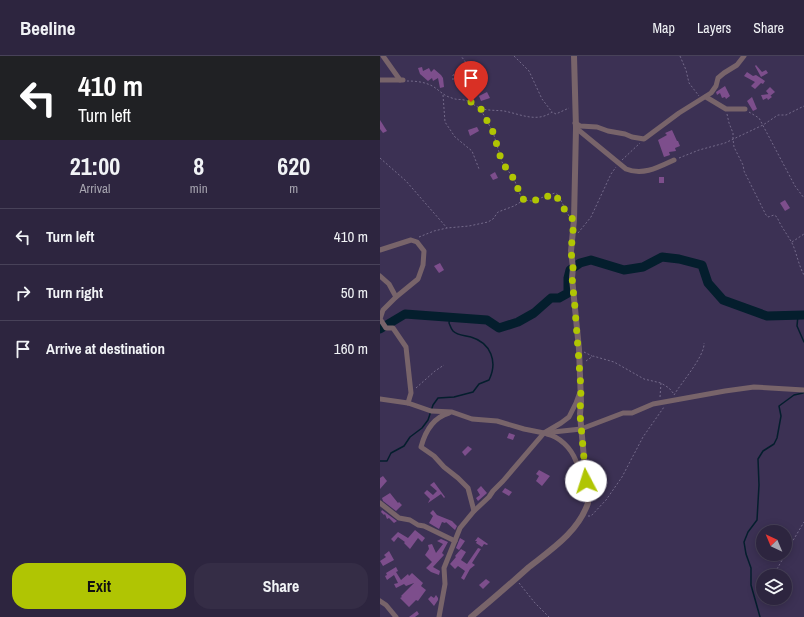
<!DOCTYPE html>
<style>
:root{--surface:#2d253f;--page:#352d46;--text:#f1f3f6;--muted:#a7a5b0;--line:#484259;--accent:#b0c503}
body{margin:0;font-family:"Archivo Narrow",sans-serif;background:var(--page);color:var(--text);height:100vh;display:flex;flex-direction:column;font-size:15px;white-space:nowrap}
*{box-sizing:border-box;margin:0}
p{font-size:13px;color:var(--muted)}
.icon{flex:none;width:22px;height:22px;fill:none;stroke:currentColor;stroke-width:2;stroke-linecap:round;stroke-linejoin:round}
.map{position:relative;flex:1;overflow:hidden}
.side{display:flex;flex-direction:column;background:var(--surface);width:380px}
.side>*{flex:none}
.hud{background:#202124;color:#fff;overflow:hidden}
.needle{width:26px;rotate:316deg}
.controls{position:absolute;left:376px;top:469px;display:grid;gap:8px}
.controls a{display:grid;place-items:center;width:36px;height:36px;border-radius:50%;background:var(--surface);box-shadow:0 2px 10px #0003,0 0 0 1px var(--line);font-size:20px}
.pin{position:absolute;display:grid;place-items:center;width:34px;height:34px;color:#fff;margin:-41px -17px;border-radius:50% 50% 50% 0;rotate:-45deg;box-shadow:0 0 4px #0007}
.pin .icon{rotate:45deg}
.me{position:absolute;width:44px;margin:-22px;rotate:355deg;stroke-linejoin:round;filter:drop-shadow(0 0 3px #0008)}
.turn{display:flex;align-items:center;gap:14px;height:84px;padding:0 12px;font-size:18px}
.turn .icon{width:52px;height:52px;stroke-width:2.5}
.turn b{display:block;font-size:28px;line-height:34px}
.eta{display:flex;justify-content:space-evenly;align-items:center;height:68px;text-align:center}
.eta b{font-size:24px;font-weight:800;line-height:28px}
.button{display:flex;gap:8px;margin-top:auto;padding:8px 12px}
.button a{flex:1;height:46px;border-radius:16px;background:var(--accent);color:#111;font-size:16px;font-weight:800;line-height:46px;text-align:center}
.button a+a{background:var(--page);color:var(--text)}
ul{padding:0;list-style:none}
li{display:flex;align-items:center;gap:12px;height:56px;padding:0 12px;border-top:1px solid var(--line)}
li div{flex:1}
li b{display:block;font-size:15px}
li em{font-style:normal}
header{display:flex;align-items:center;gap:24px;box-sizing:border-box;height:56px;padding:0 20px;background:var(--surface);border-bottom:1px solid var(--line)}
header strong{font-size:19px}
nav{display:flex;gap:22px;margin-inline-start:auto;font-size:14px}
main{display:flex;flex:1;min-height:0}
.map>svg:first-child{display:block}
</style>
<header>
<strong>Beeline</strong>
<nav><a>Map</a><a>Layers</a><a>Share</a></nav>
</header>
<main>
<section class="side">
<div class="hud">
<div class="turn"><svg class="icon" aria-label="left" viewBox="0 0 24 24"><path d="M17 20v-9H6M10 6l-5 5 5 5"/></svg><div><b>410 m</b>Turn left</div></div>
</div>
<div class="eta">
<div><b>21:00</b><p>Arrival</p></div>
<div><b>8</b><p>min</p></div>
<div><b>620</b><p>m</p></div>
</div>
<ul>
<li><svg class="icon" aria-label="left" viewBox="0 0 24 24"><path d="M17 20v-9H6M10 6l-5 5 5 5"/></svg><div><b>Turn left</b></div><em>410 m</em></li>
<li><svg class="icon" aria-label="right" viewBox="0 0 24 24"><path d="M7 20v-9h11M14 6l5 5-5 5"/></svg><div><b>Turn right</b></div><em>50 m</em></li>
<li><svg class="icon" aria-label="arrive" viewBox="0 0 24 24"><path d="M6 21V4h12l-3 4 3 4H6"/></svg><div><b>Arrive at destination</b></div><em>160 m</em></li>
</ul>
<div class="button"><a>Exit</a><a>Share</a></div>
</section>
<div class="map">
<svg width="424" height="561" viewBox="0 0 424 561">
<rect width="100%" height="100%" fill="#3c3154"/>
<g fill="none" stroke-linecap="round" stroke-linejoin="round">
<!-- stream -->
<g stroke="#041e2d" stroke-width="1.5">
<polyline points="418,259 417,270 424,286"/>
<path d="M0 405H7L11 397 24 390 30 381 42 372 48 364 53 349 58 342 74 341 93 336 99 328 109 324C118 306 111 287 91 281 85 279 78 280 73 275 71 273 70 269 69 267L70 261"/>
<polyline points="380,561 371,529 371,512 366,498 364,486 368,476 377,464 379,429 378,403 383,395 394,388 397,382 401,360 399,350 414,339 423,337 424,336"/>
</g>
<!-- river -->
<polyline stroke="#041e2d" stroke-width="9" points="0,273 25,258 107,264 119,272 138,266 154,257 171,242 179,242 188,237 188,222 190,214 200,207 211,204 244,214 263,211 282,201 299,203 322,209 328,227 343,244 387,260 424,259"/>
</g>
<!-- building -->
<g fill="#7d4e8c">
<polygon points="376,9 382,16 386,14 388,17 381,21 375,10"/>
<polygon points="42,11 43,15 49,12 51,16 54,13 61,19 63,22 64,31 60,32 58,22 53,25 52,22 48,25 40,18 38,12"/>
<polygon points="367,16 373,20 376,19 385,25 383,28 381,27 375,33 371,30 375,26 364,20"/>
<polygon points="345,30 350,40 346,43 345,41 342,42 340,37 337,39 336,36"/>
<polygon points="390,31 395,36 390,40 386,35"/>
<polygon points="107,36 110,42 101,45 99,40"/>
<polygon points="389,38 392,41 388,44 387,42 383,44 381,39"/>
<polygon points="372,41 377,53 373,55 367,45"/>
<polygon points="0,64 7,75 3,77 0,73"/>
<polygon points="97,71 99,75 90,80 88,74"/>
<polygon points="292,74 297,85 298,85 300,90 295,92 296,95 289,96 290,99 284,101 278,84 287,79 285,77"/>
<polygon points="115,116 118,122 113,124 110,119"/>
<rect x="279" y="121" width="5" height="6"/>
<polygon points="405,144 410,152 405,155 400,147"/>
<polygon points="60,207 64,214 59,217 54,210"/>
<polygon points="129,377 135,379 133,384 127,382"/>
<polygon points="88,390 92,393 85,400 82,396"/>
<polygon points="159,414 170,420 162,430 156,425 159,420 156,418"/>
<polygon points="3,420 7,425 0,433 0,422"/>
<polygon points="54,426 65,441 64,442 61,438 48,447 50,443 44,437 47,434 53,439 57,435 50,429"/>
<polygon points="101,430 107,437 98,445 96,442 100,439 97,434"/>
<polygon points="125,432 132,436 129,440 122,436"/>
<polygon points="10,437 18,447 19,446 22,449 16,455 3,445 2,442"/>
<polygon points="2,454 17,465 14,467 9,462 7,463 5,458 4,459 1,456"/>
<polygon points="53,454 57,459 72,465 77,470 75,474 66,466 65,467 62,466 59,473 49,467 53,460 50,457"/>
<polygon points="35,474 45,482 42,486 38,482 30,493 24,487 25,486 18,481 14,486 11,483 18,476 28,482"/>
<polygon points="98,481 108,488 107,489 104,488 102,491 96,487 97,485 95,485"/>
<polygon points="80,482 85,485 79,494 76,492"/>
<polygon points="61,483 68,486 62,497 64,499 53,511 60,515 59,519 51,516 46,512 52,506 45,499 49,493 48,489 52,488 56,497 63,488 57,485"/>
<polygon points="98,492 101,493 92,507 95,509 90,513 84,524 81,522 85,515 78,510 75,513 70,508 76,501 75,500 81,493 86,496 81,504 87,508"/>
<polygon points="9,495 14,504 3,510 0,505 6,501 4,499"/>
<polygon points="16,511 18,515 16,516 21,524 28,518 29,520 32,517 43,527 41,530 46,534 38,545 36,544 29,551 20,542 22,541 21,540 34,527 26,530 24,528 16,532 14,528 18,527 14,519 7,524 5,520 7,519 6,517"/>
<polygon points="106,523 110,526 103,533 99,529"/>
<polygon points="56,539 58,542 58,544 54,550 48,543 51,540 54,542"/>
<polygon points="37,555 39,558 35,561 29,561"/>
</g>
<g fill="none" stroke-linecap="round" stroke-linejoin="round">
<!-- path -->
<g stroke="#746a8a" stroke-width="1" stroke-dasharray="2 2" stroke-linecap="butt">
<polyline points="134,0 149,15 162,43 172,56"/>
<polyline points="300,0 306,14 309,27 319,40"/>
<path d="M73 24V19C78 16 83 17 90 14V12L81 0"/>
<path d="M27 25C36 25 46 26 54 31 60 35 64 40 72 42 76 44 80 43 84 44 91 45 94 50 100 52 108 55 116 54 124 55 140 58 157 67 172 56L176 58 189 52"/>
<polyline points="63,39 65,66 75,81 92,95 99,113"/>
<polyline points="101,54 113,76 122,106 134,123 142,143 143,144"/>
<polyline points="369,56 379,62 415,130 424,142"/>
<path d="M347 58 349 67 353 77V83L354 91 363 109 364 115 386 159 388 161 394 159 397 161C401 171 408 179 413 189 417 199 419 210 424 219"/>
<polyline points="0,102 26,125 67,172"/>
<polyline points="299,102 319,94 345,87 383,69 398,59 406,59 424,50"/>
<polyline points="242,104 260,87"/>
<polyline points="198,177 211,161 231,118 236,111"/>
<polyline points="39,181 54,175 67,172 89,170 108,166 113,163 118,156 134,150 144,144 152,145 175,137 178,139 189,160"/>
<polyline points="412,186 424,178"/>
<polyline points="204,296 212,300"/>
<polyline points="206,305 213,300 234,306 264,323 281,327"/>
<polyline points="36,332 55,315 64,309"/>
<path d="M294 339C301 327 325 300 324 287"/>
<polyline points="280,341 281,327 289,332 294,338"/>
<polyline points="208,460 211,460 226,444 242,421 263,381 284,351"/>
<polyline points="405,498 424,466"/>
<polyline points="393,520 405,499"/>
<polyline points="139,527 155,547 169,561"/>
</g>
<!-- minor -->
<g stroke="#78646a" stroke-width="5">
<polyline points="3,0 20,24 23,24"/>
<polyline points="0,24 20,24"/>
<polyline points="326,41 346,53 365,53"/>
<polyline points="195,67 200,70 217,71 228,75 245,78 252,81 264,83 299,57 331,37 336,30 338,22 344,17 357,9 364,0"/>
<path d="M196 72 246 113C263 120 279 111 294 104"/>
<polyline points="0,194 31,184 37,186 44,195 43,209 38,223 16,241"/>
<polyline points="0,220 9,228 16,241 3,254 0,263 6,272 13,272 26,291 31,337 28,347"/>
<polyline points="0,343 28,347 51,355 72,356 92,363 117,365 144,373 164,377 201,373 243,357 252,357 273,348 345,335 374,331 424,334"/>
<path d="M69 357C52 362 45 376 41 391L54 400 64 411 78 422 88 432 94 455"/>
<path d="M167 378C180 381 191 392 196 405 200 412 201 418 206 425"/>
<polyline points="0,447 19,462 30,464 38,469 44,470 75,485"/>
<polyline points="0,545 6,549 16,561"/>
<polyline points="59,561 65,528 64,512 80,472 94,455 109,441 113,435 123,425 164,377 181,367 189,361 196,347 200,336"/>
</g>
<!-- tertiary -->
<path stroke="#78646a" stroke-width="6" d="M91 561C111 545 130 528 149 511 172 493 198 476 208 447L200 358 201 346 199 293 192 222 193 212 191 195 194 164 196 72 194 0"/>
</g>
<g fill="none" stroke-linecap="round" stroke-linejoin="round">
<!-- route -->
<polyline stroke="#b0c503" stroke-width="7" stroke-dasharray="0 12.6" points="91,46 95,50 101,53 113,76 122,106 134,123 142,143 152,145 175,138 188,159 194,164 191,195 193,212 192,231 194,239 201,333 200,358 206,425"/>
</g>
</svg>
<div class="controls">
<a><svg class="needle" viewBox="-14 -14 28 28"><path d="M0-13l5 13h-10z" fill="#e53935"/><path d="M0 13l5-13h-10z" fill="#a7a5b0"/></svg></a>
<a><svg class="icon" aria-label="layers" viewBox="0 0 24 24"><path d="M12 4l9 5-9 5-9-5zM3 14l9 5 9-5"/></svg></a>
</div>
<div class="pin" style="left:91px;top:46px;background:#d93025"><svg class="icon" aria-label="arrive" viewBox="0 0 24 24"><path d="M6 21V4h12l-3 4 3 4H6"/></svg></div>
<svg class="me" style="left:206px;top:425px" viewBox="-20 -20 40 40"><circle r="19" fill="#fff"/><path d="M0-13L10 11 0 6-10 11z" fill="#b0c503"/></svg>
</div>
</main>
